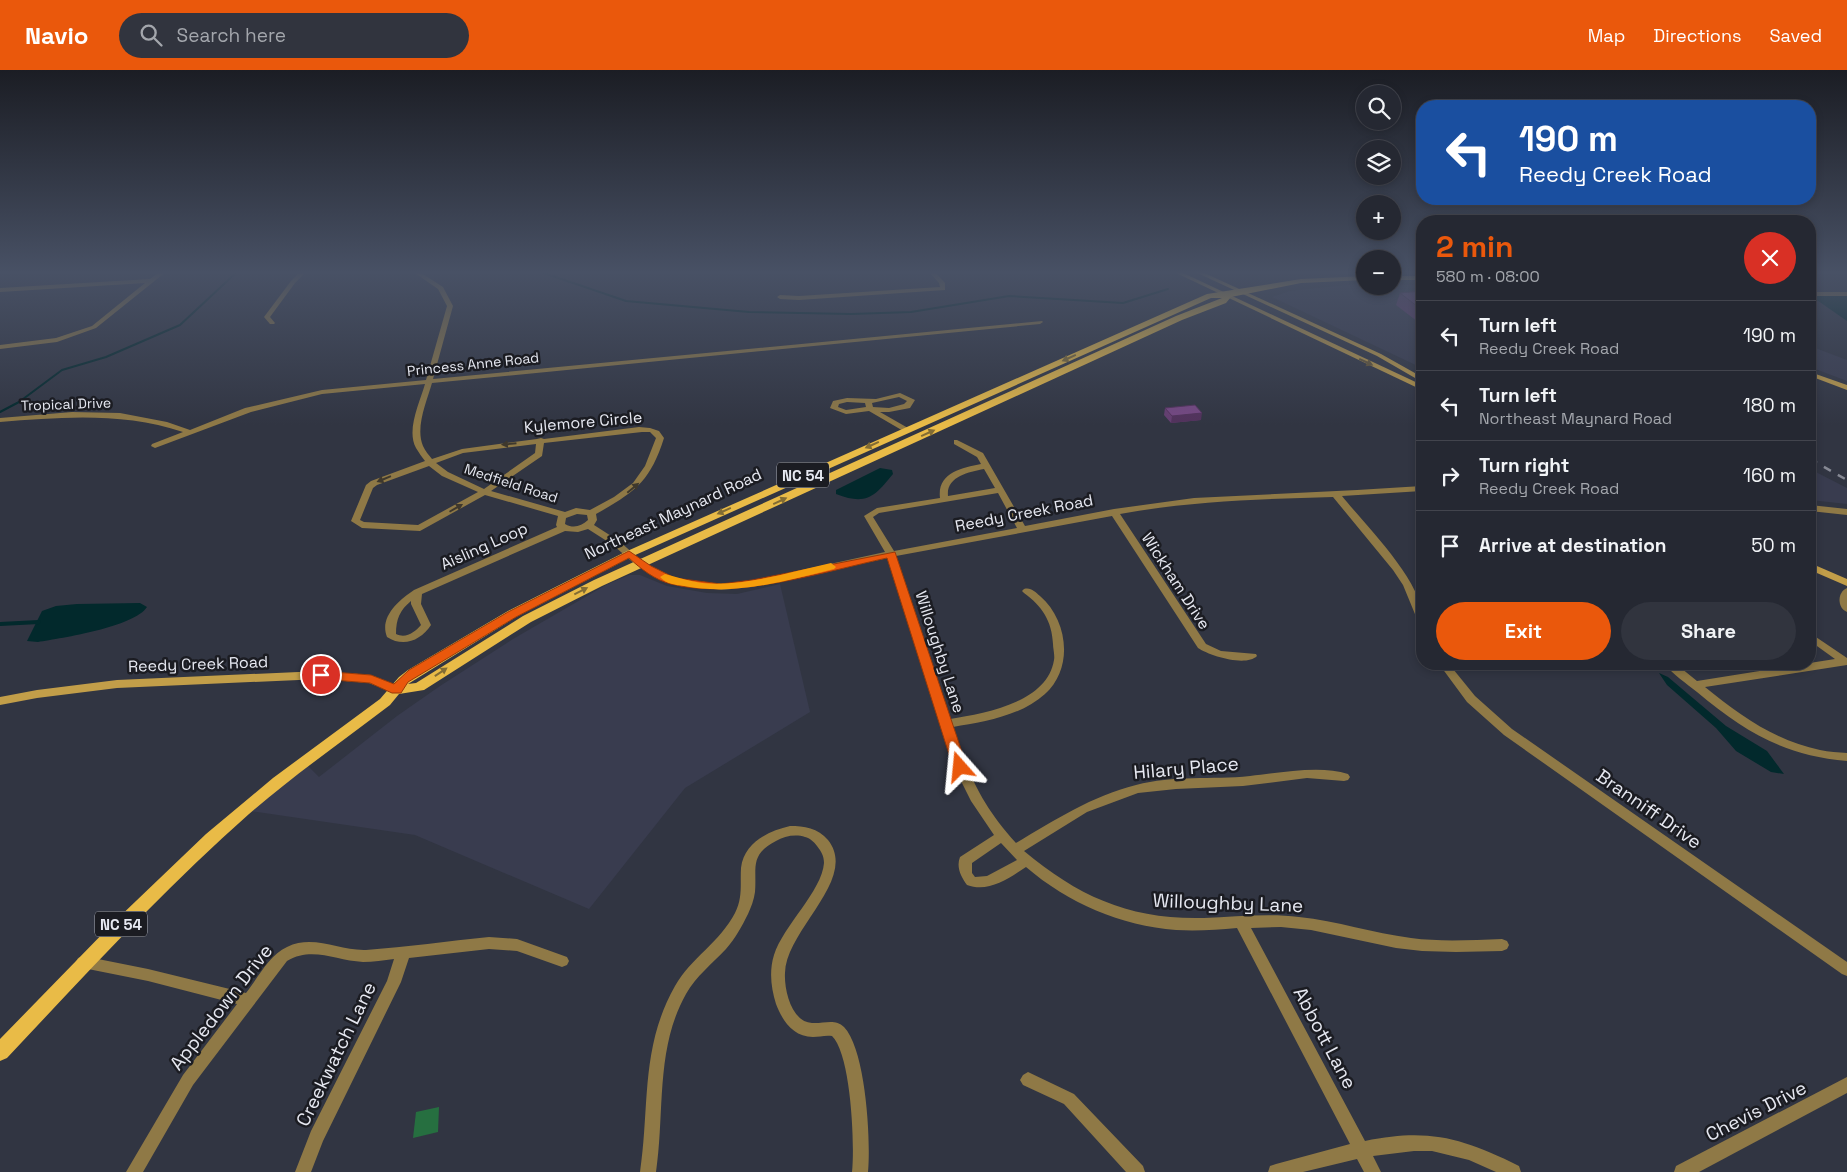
<!DOCTYPE html>
<meta charset="utf-8">
<style>
:root{--surface:#252832;--page:#31343e;--text:#f1f3f6;--muted:#a3a6ac;--line:#42444d;--accent:#ea580c}
body{margin:0;font-family:"Space Grotesk",sans-serif;background:var(--page);color:var(--text);height:100vh;display:flex;flex-direction:column;font-size:19px;white-space:nowrap}
*{box-sizing:border-box;margin:0}
p{font-size:16px;color:var(--muted)}
.icon{flex:none;width:28px;height:28px;fill:none;stroke:currentColor;stroke-width:2;stroke-linecap:round;stroke-linejoin:round}
.map{position:relative;flex:1;overflow:hidden}
.panel{position:absolute;left:1416px;top:145px;width:400px;height:455px;display:flex;flex-direction:column;background:var(--surface);border-radius:20px;box-shadow:0 2px 8px #0003,0 0 0 1px var(--line)}
.panel>*{flex:none}
.guide{position:absolute;left:1416px;top:30px;width:400px;height:105px;border-radius:20px;box-shadow:0 2px 8px #0003,0 0 0 1px var(--line);background:#1a4fa0;color:#fff;overflow:hidden}
.buttons{position:absolute;left:1356px;top:15px;display:grid;gap:10px}
.buttons a{display:grid;place-items:center;width:45px;height:45px;border-radius:50%;background:var(--surface);box-shadow:0 2px 8px #0003,0 0 0 1px var(--line);font-size:25px}
.pin{position:absolute;display:grid;place-items:center;width:42px;height:42px;color:#fff;margin:-21px;border:2px solid #fff;border-radius:50%;box-shadow:0 1px 5px #0007}
.me{position:absolute;width:55px;margin:-28px;rotate:342deg;stroke-linejoin:round;filter:drop-shadow(0 0 4px #0008)}
.turn{display:flex;align-items:center;gap:18px;height:105px;padding:0 20px;font-size:22px}
.turn .icon{width:65px;height:65px;stroke-width:2.5}
.turn b{display:block;font-size:35px;line-height:42px}
.round{display:grid;place-items:center;flex:none;width:52px;height:52px;border-radius:26px;background:var(--page)}
.overview{display:flex;align-items:center;justify-content:space-between;height:85px;padding:0 20px}
h1{font-size:30px;font-weight:800;line-height:38px;color:var(--accent)}
.button{display:flex;gap:10px;margin-top:auto;padding:10px 20px}
.button a{flex:1;height:58px;border-radius:30px;background:var(--accent);color:#fff;font-size:20px;font-weight:800;line-height:58px;text-align:center}
.button a+a{background:var(--page);color:var(--text)}
ul{padding:0;list-style:none}
li{display:flex;align-items:center;gap:15px;height:70px;padding:0 20px;border-top:1px solid var(--line)}
li div{flex:1}
li b{display:block;font-size:19px}
li em{font-style:normal}
header{display:flex;align-items:center;gap:30px;box-sizing:border-box;height:70px;padding:0 25px;background:var(--accent);color:#fff}
header strong{font-size:24px}
nav{display:flex;gap:28px;margin-inline-start:auto;font-size:18px}
.search{width:350px;height:45px;background:var(--page);display:flex;align-items:center;gap:12px;box-sizing:border-box;padding:0 18px;border-radius:28px;color:var(--muted);font-size:19px}
.map>svg:first-child{display:block}
</style>
<header>
<strong>Navio</strong>
<div class="search"><svg class="icon" aria-label="search" viewBox="0 0 24 24"><circle cx="10" cy="10" r="6"/><path d="M15 15l6 6"/></svg>Search here</div>
<nav><a>Map</a><a>Directions</a><a>Saved</a></nav>
</header>
<div class="map">
<svg width="1847" height="1102" viewBox="0 0 1847 1102">
<rect width="100%" height="100%" fill="#313542"/>
<!-- built -->
<g fill="#393c4f">
<polygon points="1356,214 1422,215 1422,298 1272,227 1290,221"/>
<polygon points="1810,276 1847,290 1847,311 1810,297"/>
<polygon points="1810,399 1847,418 1847,434 1810,430"/>
<polygon points="629,505 640,505 667,516 707,523 737,524 780,514 810,642 685,718 589,839 415,765 243,740 304,692 319,707 397,646 440,616 513,569 606,515"/>
</g>
<!-- green -->
<polygon fill="#266f40" points="439,1037 438,1062 413,1068 416,1042"/>
<!-- water -->
<g fill="#02292c">
<polygon points="1816,226 1847,226 1847,251 1814,228"/>
<path d="M880 398 892 400 893 404C875 426 867 436 836 424V420Z"/>
<path d="M140 533 147 537C134 557 62 568 38 572L27 571 42 541 56 536 77 534Z"/>
<polygon points="1659,603 1668,607 1726,656 1767,681 1784,704 1771,702 1736,681 1716,658 1667,615"/>
</g>
<g fill="none" stroke-linecap="round" stroke-linejoin="round">
<!-- stream-far1 -->
<g stroke="#02292c" stroke-width="2">
<polyline points="538,201 626,231 749,242 851,244 911,242 1009,226 1123,233 1168,219"/>
<polyline points="0,342 19,332 62,300 106,287 180,255 238,201"/>
</g>
<!-- stream -->
<polyline stroke="#02292c" stroke-width="4" points="0,554 39,552"/>
<!-- street -->
<g fill="#8f7946" fill-rule="evenodd">
<polygon points="161,201 167,201 96,258 57,272 0,279 0,275 56,268 92,256 145,213 0,222 0,218 150,209"/>
<polygon points="301,201 307,201 295,213 270,247 275,253 274,254 270,254 264,247 291,211"/>
<path d="M412 201H418L443 217 453 236 433 309 1042 251 1043 252 1040 254 432 313C427 331 415 357 423 376 425 381 429 385 432 389L462 379 537 369 541 368 544 369 639 357 650 358 659 361 664 368C650 412 635 422 596 444L597 450 594 455 619 471 643 492 675 508 721 514 752 511 885 482 864 446 877 438 940 428C937 403 961 398 981 394L977 387 954 374V370H957L983 383 1025 456 1114 439 1194 428 1357 420 1422 416V421L1342 426C1365 455 1427 515 1422 552L1417 549 1403 515 1393 500 1333 427C1261 429 1191 431 1120 444L1206 574 1221 581 1256 584 1257 586C1246 597 1210 586 1198 578L1112 446 896 486 950 649C985 643 1047 633 1054 590 1055 585 1053 579 1053 574 1052 551 1042 536 1024 523L1022 521 1024 519C1031 517 1035 522 1040 526 1068 550 1074 598 1045 624 1021 646 983 652 953 657 969 706 981 734 1016 773 1055 750 1092 726 1136 715 1173 705 1212 710 1250 706 1279 703 1320 695 1348 704L1350 707 1348 710 1344 711 1307 708 1243 716 1176 719 1138 723 1087 742 1024 781C1079 827 1131 850 1204 848 1235 847 1268 843 1299 847 1337 851 1373 863 1411 868 1441 872 1472 870 1502 869L1507 871 1509 875 1507 879 1502 881 1456 882 1422 881 1396 878 1311 860 1281 857 1251 858 1365 1071C1429 1058 1462 1068 1519 1096L1521 1102H1496L1469 1090 1432 1081H1414L1373 1086 1381 1102H1364L1357 1089 1303 1102H1268L1270 1096 1276 1094 1350 1074 1237 858C1217 860 1196 861 1176 860 1121 856 1068 833 1026 797 1008 809 988 823 967 815 961 807 956 797 960 787L994 765 971 731 954 697 888 488 752 517 721 520 670 513 637 496 613 475 588 459 578 462 565 461 422 524 421 534 431 555C421 570 404 578 387 567 379 547 399 530 414 520L557 457 556 455 558 446 485 425 420 461 362 458 351 451 366 415 371 411 425 391C422 387 419 383 416 378 406 360 420 332 425 314L322 324 251 342 155 378 151 376 152 374 183 362C123 342 62 347 0 352V348L72 342 120 343 167 352 190 360 245 338 322 320 426 310 447 236 438 219ZM642 362H650L656 368 645 396 633 413 614 427 590 440 576 438 565 442 491 421 542 386 544 373ZM536 374 535 383 484 419 448 402 436 393 463 383ZM429 396 442 406 478 422 418 455 364 452 360 450 373 418 377 415ZM984 399 995 418 948 426C946 407 968 402 984 399ZM998 423 1017 458 894 481 873 447 879 443ZM577 444 587 445 588 450C581 456 574 459 565 454L566 448ZM411 531V534L421 555C415 562 406 569 396 564 396 549 400 540 411 531ZM1001 773 1017 790 987 806 975 807 972 803V793Z"/>
<polygon points="928,201 934,201 945,213 945,220 799,230 780,229 777,227 780,225 799,226 940,217 939,213"/>
<rect x="1810" y="222" width="37" height="4"/>
<polygon points="1810,246 1813,248 1813,250 1810,251"/>
<path d="M900 323 915 330 910 338 889 342H880L908 358 909 360 905 362 869 341 846 344 830 338 833 331 847 328 876 329ZM899 327 907 331 904 334 889 338 873 337 872 333ZM847 332 865 333 866 337 846 340 838 337 839 334Z"/>
<polygon points="1810,435 1847,439 1847,445 1810,441"/>
<path d="M1847 518V542C1837 538 1837 522 1847 518Z"/>
<path d="M1810 563 1847 588V595L1705 617C1739 645 1776 671 1820 680 1829 682 1838 682 1847 683V691C1783 685 1745 662 1697 622 1686 613 1673 605 1665 594H1676L1697 611 1835 589 1810 571Z"/>
<polygon points="1439,594 1449,594 1475,626 1512,659 1847,892 1847,906 1842,904 1504,665 1467,632"/>
<path d="M790 756C804 756 818 758 828 770 859 809 786 859 785 903 784 919 791 952 812 953 823 954 835 948 844 957 866 980 871 1071 868 1102H852C855 1075 851 984 832 966 825 965 819 967 813 967 793 967 782 950 776 934 771 918 769 901 774 885 783 856 822 821 824 793 824 786 821 781 817 776 814 772 810 768 805 767 796 764 784 766 776 771 749 785 757 798 755 822 754 830 751 837 748 844 742 856 735 869 726 879 712 894 696 906 686 924 655 979 665 1043 656 1102H640C650 1036 640 978 675 916 691 888 720 872 735 843 743 827 740 814 741 798 744 773 768 761 790 756Z"/>
<path d="M489 867 517 869 567 887 569 891 567 895 562 897 517 881 489 879 409 888 401 912 323 1071 311 1102H295L311 1061 387 911 394 889C384 890 373 892 363 892 336 891 313 876 287 891L193 1015 143 1102H126L183 1005 237 934 148 911 83 898 78 896 76 892 78 888 83 886 148 899 246 923C258 908 269 885 287 877 314 864 339 881 366 880 407 877 448 871 489 867Z"/>
<polygon points="1028,1002 1074,1024 1143,1096 1145,1102 1126,1102 1064,1034 1023,1015 1020,1010 1023,1005"/>
<polygon points="1847,1007 1847,1023 1699,1102 1674,1102 1676,1096"/>
</g>
<!-- secondary -->
<g fill="#c29e49" fill-rule="evenodd">
<polygon points="1172,201 1179,201 1422,315 1422,320"/>
<polygon points="1193,201 1200,201 1381,284 1422,307 1422,312 1377,286"/>
<polygon points="1810,302 1847,315 1847,320 1810,306"/>
<polygon points="1810,493 1847,509 1847,516 1810,500"/>
<polygon points="321,601 371,605 401,617 402,620 401,623 397,624 369,613 321,609 117,618 37,628 0,635 0,627 37,620 117,610"/>
</g>
<!-- primary -->
<g fill="#e9bb47" fill-rule="evenodd">
<path d="M1365 206V210L1301 213 1231 227 1226 233 1182 250 602 516 531 552 424 620 399 624 390 635C343 671 294 705 249 744 163 820 85 905 7 988L0 991V969L113 853 206 764 273 708 380 629 399 607 408 600 508 541 625 482 1207 224 1301 209ZM1211 228H1222L1176 246 594 510 523 546 416 613 408 614 516 547 633 486Z"/>
<rect x="1392" y="206" width="30" height="4"/>
</g>
<!-- rail -->
<polyline stroke="#868994" stroke-width="2.5" stroke-dasharray="8 8" stroke-linecap="butt" points="1810,389 1847,410"/>
</g>
<!-- wall -->
<g fill="#653e71">
<polygon points="1422,221 1422,255 1396,235 1400,223"/>
<polygon points="1165,338 1201,350 1171,353 1164,345"/>
</g>
<!-- shaded-wall -->
<polygon fill="#52325c" points="1202,343 1201,350 1171,353 1172,346"/>
<!-- building -->
<g fill="#754883" stroke="#52325c">
<polygon points="1422,221 1422,240 1400,223"/>
<polygon points="1195,335 1202,343 1172,346 1165,338"/>
</g>
<!-- one-way arrows -->
<defs><path id="oneway-solid" d="M-6-.8H1V-3.2L6.5 0L1 3.2V.8H-6Z" transform="scale(1.25)"/></defs>
<g fill="#826c34">
<use href="#oneway-solid" transform="translate(1069 288) rotate(156)"/>
<use href="#oneway-solid" transform="translate(928 363) rotate(-24)"/>
<use href="#oneway-solid" transform="translate(872 375) rotate(156)"/>
<use href="#oneway-solid" transform="translate(780 431) rotate(-25)"/>
<use href="#oneway-solid" transform="translate(724 441) rotate(156)"/>
<use href="#oneway-solid" transform="translate(581 521) rotate(-27)"/>
<use href="#oneway-solid" transform="translate(441 602) rotate(-34)"/>
</g>
<use fill="#665634" href="#oneway-solid" transform="translate(1366 292) rotate(25)"/>
<g fill="#3e382d">
<use href="#oneway-solid" transform="translate(509 374) rotate(174)"/>
<use href="#oneway-solid" transform="translate(384 409) rotate(158)"/>
<use href="#oneway-solid" transform="translate(633 418) rotate(-40)"/>
<use href="#oneway-solid" transform="translate(456 438) rotate(-30)"/>
</g>
<!-- sky -->
<linearGradient id="sky" x2="0" y2="1"><stop stop-color="#1b1d24"/><stop offset="0.57" stop-color="#485165"/><stop offset="1" stop-color="#485165" stop-opacity="0"/></linearGradient>
<rect width="1847" height="355" fill="url(#sky)"/>
<!-- route -->
<path fill="#ea580c" stroke="#983908" d="M629 481 651 496 675 508 721 514 752 510 895 482 967 697 965 700 960 702 953 697 887 488C822 502 736 530 671 514 655 510 641 499 629 488L516 547 418 606 408 612 401 623H392L370 613 321 609 315 605 321 601 371 605 394 614 409 600 508 542Z"/>
<!-- slow -->
<path fill="#f59e0b" d="M831 493 836 497 834 499C786 511 734 526 684 516 676 515 666 514 660 507L665 504C677 507 689 511 702 513 745 517 789 502 831 493Z"/>
<g text-anchor="middle" dominant-baseline="central" stroke-width="5" stroke-linejoin="round" paint-order="stroke">
<!-- far-street labels -->
<g font-size="14" fill="#e6e8f1" stroke="#1b1c22">
<text transform="translate(473 294) rotate(-6)">Princess Anne Road</text>
<text transform="translate(66 334) rotate(-2)">Tropical Drive</text>
<text transform="translate(511 413) rotate(18)">Medfield Road</text>
</g>
<!-- shield labels -->
<g fill="#1b1c22" stroke="#a9abb3" stroke-width="1">
<rect x="777" y="392.5" width="52" height="25" rx="4"/>
<rect x="95" y="841.5" width="52" height="25" rx="4"/>
</g>
<g font-size="15" font-weight="bold" fill="#e6e8f1">
<text x="803" y="405">NC 54</text>
<text x="121" y="854">NC 54</text>
</g>
<!-- street labels -->
<g font-size="16" fill="#e6e8f1" stroke="#1b1c22">
<text transform="translate(583 352) rotate(-5)">Kylemore Circle</text>
<text transform="translate(1024 443) rotate(-11)">Reedy Creek Road</text>
<text transform="translate(673 444) rotate(-25)">Northeast Maynard Road</text>
<text transform="translate(484 476) rotate(-24)">Aisling Loop</text>
<text transform="translate(1176 511) rotate(57)">Wickham Drive</text>
<text transform="translate(940 582) rotate(72)">Willoughby Lane</text>
<text transform="translate(198 594) rotate(-2)">Reedy Creek Road</text>
</g>
<!-- near-street labels -->
<g font-size="19" fill="#e6e8f1" stroke="#1b1c22">
<text transform="translate(1186 698) rotate(-5)">Hilary Place</text>
<text transform="translate(1649 739) rotate(35)">Branniff Drive</text>
<text transform="translate(1228 833) rotate(2)">Willoughby Lane</text>
<text transform="translate(221 937) rotate(-52)">Appledown Drive</text>
<text transform="translate(1325 968) rotate(62)">Abbott Lane</text>
<text transform="translate(336 984) rotate(-64)">Creekwatch Lane</text>
<text transform="translate(1756 1041) rotate(-27)">Chevis Drive</text>
</g>
</g>
</svg>
<div class="buttons">
<a><svg class="icon" aria-label="search" viewBox="0 0 24 24"><circle cx="10" cy="10" r="6"/><path d="M15 15l6 6"/></svg></a>
<a><svg class="icon" aria-label="layers" viewBox="0 0 24 24"><path d="M12 4l9 5-9 5-9-5zM3 14l9 5 9-5"/></svg></a>
<a>+</a>
<a>−</a>
</div>
<div class="pin" style="left:321px;top:605px;background:#d93025"><svg class="icon" aria-label="arrive" viewBox="0 0 24 24"><path d="M6 21V4h12l-3 4 3 4H6"/></svg></div>
<svg class="me" style="left:960px;top:697px" viewBox="-20 -20 40 40"><path d="M0-17L14 15 0 8-14 15z" fill="#ea580c" stroke="#fff" stroke-width="4"/></svg>
<div class="guide">
<div class="turn"><svg class="icon" aria-label="left" viewBox="0 0 24 24"><path d="M17 20v-9H6M10 6l-5 5 5 5"/></svg><div><b>190 m</b>Reedy Creek Road</div></div>
</div>
<section class="panel">
<div class="overview"><div><h1>2 min</h1><p>580 m · 08:00</p></div><a class="round" style="background:#d93025;color:#fff"><svg class="icon" aria-label="close" viewBox="0 0 24 24"><path d="M6 6l12 12M18 6L6 18"/></svg></a></div>
<ul>
<li><svg class="icon" aria-label="left" viewBox="0 0 24 24"><path d="M17 20v-9H6M10 6l-5 5 5 5"/></svg><div><b>Turn left</b><p>Reedy Creek Road</p></div><em>190 m</em></li>
<li><svg class="icon" aria-label="left" viewBox="0 0 24 24"><path d="M17 20v-9H6M10 6l-5 5 5 5"/></svg><div><b>Turn left</b><p>Northeast Maynard Road</p></div><em>180 m</em></li>
<li><svg class="icon" aria-label="right" viewBox="0 0 24 24"><path d="M7 20v-9h11M14 6l5 5-5 5"/></svg><div><b>Turn right</b><p>Reedy Creek Road</p></div><em>160 m</em></li>
<li><svg class="icon" aria-label="arrive" viewBox="0 0 24 24"><path d="M6 21V4h12l-3 4 3 4H6"/></svg><div><b>Arrive at destination</b></div><em>50 m</em></li>
</ul>
<div class="button"><a>Exit</a><a>Share</a></div>
</section>
</div>
